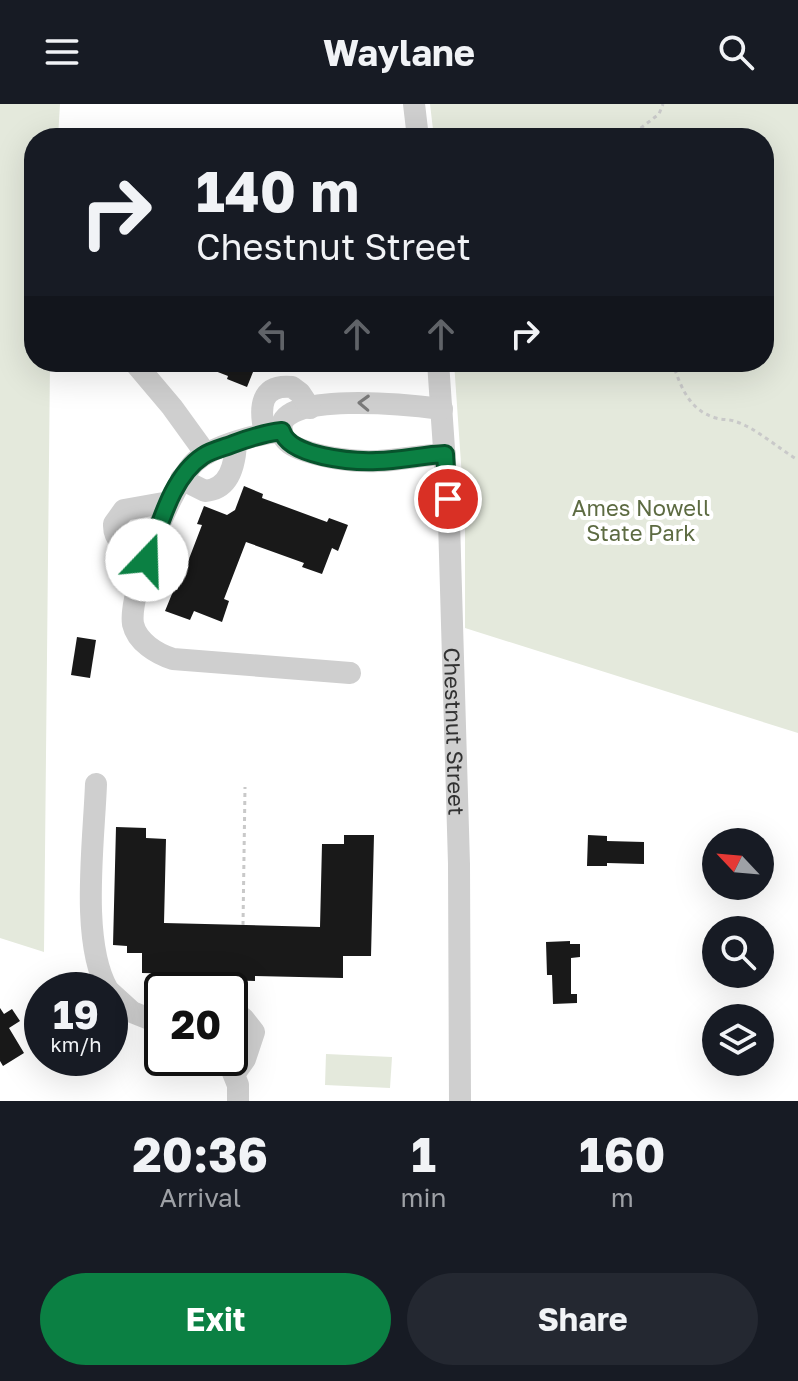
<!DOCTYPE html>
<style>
:root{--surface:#171b24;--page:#242831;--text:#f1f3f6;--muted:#9ea1a6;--accent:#0b8043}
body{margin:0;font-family:"Golos Text",sans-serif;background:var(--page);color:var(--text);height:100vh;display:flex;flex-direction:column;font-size:30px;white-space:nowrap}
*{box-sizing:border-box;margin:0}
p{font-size:26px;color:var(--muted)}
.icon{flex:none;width:44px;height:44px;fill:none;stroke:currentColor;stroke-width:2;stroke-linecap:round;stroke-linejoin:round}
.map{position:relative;height:997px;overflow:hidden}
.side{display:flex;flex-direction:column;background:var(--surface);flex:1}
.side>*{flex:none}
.hud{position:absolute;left:24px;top:24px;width:750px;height:244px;border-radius:32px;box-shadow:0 8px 32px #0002;background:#171b24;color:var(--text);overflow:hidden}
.needle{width:52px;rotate:296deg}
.tools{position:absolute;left:702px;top:724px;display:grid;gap:16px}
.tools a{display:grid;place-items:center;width:72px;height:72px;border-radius:50%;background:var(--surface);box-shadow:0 8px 32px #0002;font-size:40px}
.speed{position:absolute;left:24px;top:868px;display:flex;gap:16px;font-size:40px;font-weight:700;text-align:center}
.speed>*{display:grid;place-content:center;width:104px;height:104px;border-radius:50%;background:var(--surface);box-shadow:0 8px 32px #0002;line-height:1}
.speed small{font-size:20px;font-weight:400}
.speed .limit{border:4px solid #111;border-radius:12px;background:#fff;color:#111}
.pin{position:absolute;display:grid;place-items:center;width:68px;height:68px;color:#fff;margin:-34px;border:4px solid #fff;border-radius:50%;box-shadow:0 2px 8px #0007}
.me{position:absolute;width:88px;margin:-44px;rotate:21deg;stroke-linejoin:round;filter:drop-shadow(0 0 6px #0008)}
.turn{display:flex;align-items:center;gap:28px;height:168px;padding:0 40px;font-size:36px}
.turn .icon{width:104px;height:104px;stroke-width:2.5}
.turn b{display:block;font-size:56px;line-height:68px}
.lanes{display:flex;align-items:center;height:76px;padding:0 40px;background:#0003;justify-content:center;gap:40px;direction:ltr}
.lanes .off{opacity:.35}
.eta{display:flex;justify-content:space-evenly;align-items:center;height:136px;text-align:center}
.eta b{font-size:48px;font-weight:700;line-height:56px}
.primary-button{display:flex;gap:16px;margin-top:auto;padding:16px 40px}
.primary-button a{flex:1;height:92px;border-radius:48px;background:var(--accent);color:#fff;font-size:32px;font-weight:700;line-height:92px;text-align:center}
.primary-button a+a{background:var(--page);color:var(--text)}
header{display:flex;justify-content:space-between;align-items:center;height:104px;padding:0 40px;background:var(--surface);font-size:36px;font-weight:700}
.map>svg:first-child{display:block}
</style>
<header><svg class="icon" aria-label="menu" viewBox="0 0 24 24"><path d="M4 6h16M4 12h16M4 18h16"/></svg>Waylane<svg class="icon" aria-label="search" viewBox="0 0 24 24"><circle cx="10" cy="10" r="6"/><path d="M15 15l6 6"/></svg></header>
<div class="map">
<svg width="798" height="997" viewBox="0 0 798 997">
<rect width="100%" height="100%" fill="#fff"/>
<!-- green -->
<g fill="#e4e9dc">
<polygon points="0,0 60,0 58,34 34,34 34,258 50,258 44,848 0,834"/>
<polygon points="430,0 798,0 798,629 465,524 465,417 454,258 764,258 764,34 434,34"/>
<polygon points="326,950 392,953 390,984 325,981"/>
</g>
<!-- building -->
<g fill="#191919">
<polygon points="192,258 257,258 247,283 227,275 228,272"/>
<polygon points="244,382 263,390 262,394 327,418 329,414 348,421 338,447 332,444 322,470 302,463 304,459 246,438 224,495 229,497 222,518 194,507 190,516 165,507 174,485 177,486 202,421 197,420 204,402 227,411 235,406"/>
<polygon points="77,533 96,536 90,574 71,571"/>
<polygon points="116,723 146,724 146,734 166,735 164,819 320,823 322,740 344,740 344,731 374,731 371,852 343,852 343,874 255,872 255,877 224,876 225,871 142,869 142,849 127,849 127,842 113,841"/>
<polygon points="588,731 607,732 607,737 644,738 644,760 607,759 607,762 587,762"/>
<polygon points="570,837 570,840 580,840 580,853 571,854 571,890 577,890 577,899 553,900 552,871 547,871 546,838"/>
<polygon points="0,904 4,910 12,905 20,917 9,924 24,949 3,962 0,957"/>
</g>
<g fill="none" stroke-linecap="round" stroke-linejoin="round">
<!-- path -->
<g stroke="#c9c9c9" stroke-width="3" stroke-dasharray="4 4" stroke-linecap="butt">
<polyline points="628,34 659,10 663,0"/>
<path d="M672 258C681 282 688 306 716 314 722 316 728 315 734 317 755 323 779 345 798 356"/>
<polyline points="243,821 245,683"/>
</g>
<!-- minor -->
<g stroke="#cfcfcf" stroke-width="22">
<polyline points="414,0 418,34"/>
<polyline points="134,258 172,303 206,350"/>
<path id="s1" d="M438 258 449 417 459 760 460 997"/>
<path d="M442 305C419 302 268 284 282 330 285 338 292 342 300 345 323 354 354 358 378 357 401 356 422 351 445 350"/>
<path d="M282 327C257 330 215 341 196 357 172 378 128 489 133 520 137 538 157 550 173 555L350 569"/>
<path d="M265 329C259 304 260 280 292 283L300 289 310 304"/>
<path d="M181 375 205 387C230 385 235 360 236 339"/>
<path d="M147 456C132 447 113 440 114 420L124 406 169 398"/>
<path d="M96 680C94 737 80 838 108 886"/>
<polyline points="110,888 132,908 162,920"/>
<polyline points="230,912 243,914 254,928 245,955 235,969"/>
<polyline points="227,954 238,981 238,997"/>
</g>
</g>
<!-- one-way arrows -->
<defs><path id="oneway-chevron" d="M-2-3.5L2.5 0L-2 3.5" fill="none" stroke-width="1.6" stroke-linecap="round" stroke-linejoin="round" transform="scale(2)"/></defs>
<use stroke="#797979" href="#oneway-chevron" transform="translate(364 299) rotate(-178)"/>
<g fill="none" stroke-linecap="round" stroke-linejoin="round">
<!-- route casing -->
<g stroke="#07532c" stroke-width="20">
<path id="route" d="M147 456C160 422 171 373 203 352 212 346 223 344 233 340 249 334 264 329 282 327 289 353 353 358 377 357 400 357 422 351 445 350L448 395"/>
</g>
<!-- route -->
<use href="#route" stroke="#0b8043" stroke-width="14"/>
</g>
<g text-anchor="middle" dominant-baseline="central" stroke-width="8" stroke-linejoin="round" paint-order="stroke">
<!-- park labels -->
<g font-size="22" fill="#5d6b42" stroke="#fff">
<text x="641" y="403">Ames Nowell<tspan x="641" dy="25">State Park</tspan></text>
</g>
<!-- street labels -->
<g font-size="22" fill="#323232" stroke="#fff">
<text stroke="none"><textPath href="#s1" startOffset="370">Chestnut Street</textPath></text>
</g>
</g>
</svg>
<div class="tools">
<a><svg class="needle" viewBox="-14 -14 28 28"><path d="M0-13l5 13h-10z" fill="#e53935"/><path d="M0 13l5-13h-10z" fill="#9ea1a6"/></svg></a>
<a><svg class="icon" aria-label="search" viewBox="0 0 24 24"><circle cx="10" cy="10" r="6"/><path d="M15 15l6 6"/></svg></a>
<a><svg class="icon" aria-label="layers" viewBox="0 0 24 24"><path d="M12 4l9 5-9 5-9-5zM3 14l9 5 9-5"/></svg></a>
</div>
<div class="speed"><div>19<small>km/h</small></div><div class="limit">20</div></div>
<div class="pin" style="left:448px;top:395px;background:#d93025"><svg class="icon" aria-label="arrive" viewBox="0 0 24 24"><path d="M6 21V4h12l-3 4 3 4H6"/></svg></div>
<svg class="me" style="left:147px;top:456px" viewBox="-20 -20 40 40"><circle r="19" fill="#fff"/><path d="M0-13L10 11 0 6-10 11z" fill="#0b8043"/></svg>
<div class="hud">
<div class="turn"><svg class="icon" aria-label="right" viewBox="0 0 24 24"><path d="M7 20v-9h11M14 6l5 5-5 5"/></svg><div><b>140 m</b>Chestnut Street</div></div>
<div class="lanes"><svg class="icon off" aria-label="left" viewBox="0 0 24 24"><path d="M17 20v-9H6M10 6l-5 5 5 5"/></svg><svg class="icon off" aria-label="ahead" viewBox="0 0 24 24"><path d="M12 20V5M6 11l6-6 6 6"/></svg><svg class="icon off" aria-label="ahead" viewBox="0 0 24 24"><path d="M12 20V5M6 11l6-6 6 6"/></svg><svg class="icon" aria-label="right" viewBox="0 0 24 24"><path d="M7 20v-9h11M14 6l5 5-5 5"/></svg></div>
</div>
</div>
<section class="side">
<div class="eta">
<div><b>20:36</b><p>Arrival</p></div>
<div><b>1</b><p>min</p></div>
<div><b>160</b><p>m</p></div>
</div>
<div class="primary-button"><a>Exit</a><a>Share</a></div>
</section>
